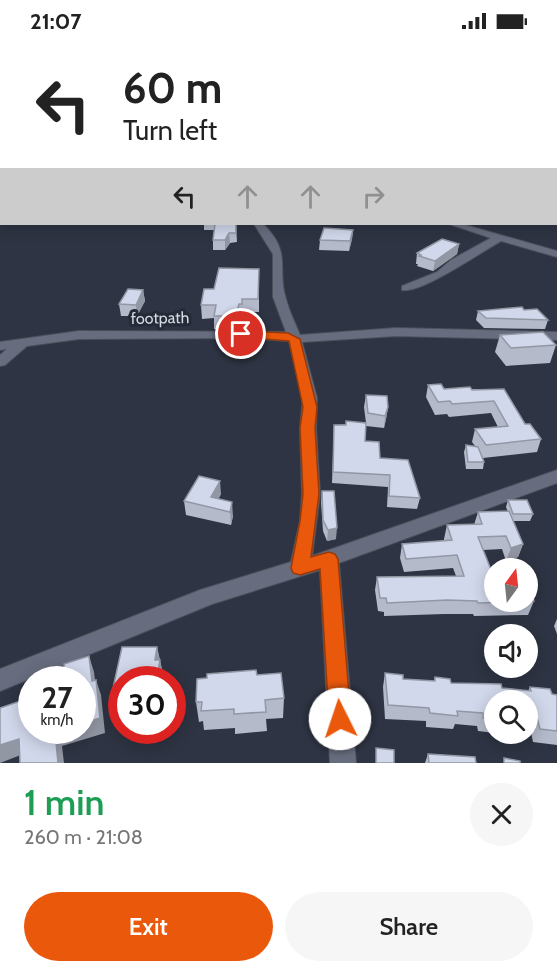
<!DOCTYPE html>
<meta charset="utf-8">
<style>
:root{--surface:#fff;--page:#f6f6f6;--text:#222;--muted:#767676;--accent:#ea580c}
body{margin:0;font-family:Cabin,sans-serif;background:var(--page);color:var(--text);height:100vh;display:flex;flex-direction:column;font-size:22px;white-space:nowrap}
*{box-sizing:border-box;margin:0}
p{font-size:20px;color:var(--muted)}
.icon{flex:none;width:33px;height:33px;fill:none;stroke:currentColor;stroke-width:2;stroke-linecap:round;stroke-linejoin:round}
.map{position:relative;height:721px;overflow:hidden}
.sheet{display:flex;flex-direction:column;background:var(--surface);flex:1}
.sheet>*{flex:none}
.top-card{position:absolute;left:0px;top:0px;width:558px;height:183px;box-shadow:0 3px 15px #0003;background:#fff;color:var(--text);overflow:hidden}
.needle{width:39px;rotate:15deg}
.buttons{position:absolute;left:484px;top:516px;display:grid;gap:12px}
.buttons a{display:grid;place-items:center;width:54px;height:54px;border-radius:50%;background:var(--surface);box-shadow:0 3px 15px #0003;font-size:30px}
.speed{position:absolute;left:18px;top:624px;display:flex;gap:12px;font-size:30px;font-weight:700;text-align:center}
.speed>*{display:grid;place-content:center;width:78px;height:78px;border-radius:50%;background:var(--surface);box-shadow:0 3px 15px #0003;line-height:1}
.speed small{font-size:15px;font-weight:400}
.speed .limit{border:9px solid #d22;background:#fff;color:#111}
.pin{position:absolute;display:grid;place-items:center;width:51px;height:51px;color:#fff;margin:-26px;border:3px solid #fff;border-radius:50%;box-shadow:0 2px 6px #0007}
.me{position:absolute;width:66px;margin:-33px;rotate:356deg;stroke-linejoin:round;filter:drop-shadow(0 0 4px #0008)}
.turn{display:flex;align-items:center;gap:21px;height:126px;padding:0 24px;font-size:27px}
.turn .icon{width:78px;height:78px;stroke-width:2.5}
.turn b{display:block;font-size:42px;line-height:51px}
.lanes{display:flex;align-items:center;height:57px;padding:0 24px;background:#0003;justify-content:center;gap:30px;direction:ltr}
.lanes .off{opacity:.35}
.round{display:grid;place-items:center;flex:none;width:63px;height:63px;border-radius:32px;background:var(--page)}
.head{display:flex;align-items:center;justify-content:space-between;height:102px;padding:0 24px}
h1{font-size:36px;font-weight:600;line-height:45px;color:#1e9e55}
.primary-button{display:flex;gap:12px;margin-top:auto;padding:12px 24px}
.primary-button a{flex:1;height:69px;border-radius:36px;background:var(--accent);color:#fff;font-size:24px;font-weight:600;line-height:69px;text-align:center}
.primary-button a+a{background:var(--page);color:var(--text)}
.status{display:flex;justify-content:space-between;align-items:center;height:42px;padding:0 30px;background:var(--surface);direction:ltr}
.status svg{height:16px;fill:currentColor}
.map>svg:first-child{display:block}
</style>
<div class="status"><b>21:07</b><svg viewBox="0 0 49 12"><path d="M0 12V9h3v3zM5 12V6h3v6zM10 12V3h3v9zM15 12V0h3v12zM26 1h20v11H26zM47 4h2v5h-2z"/></svg></div>
<div class="map">
<svg width="557" height="721" viewBox="0 0 557 721">
<rect width="100%" height="100%" fill="#2e3443"/>
<g fill="none" stroke-linecap="round" stroke-linejoin="round">
<!-- minor casing -->
<g stroke="#4d515d" stroke-width="2">
<g id="minor">
<rect x="556" y="90" width="1" height="4"/>
<rect x="0" y="104" width="2" height="4"/>
<path d="M254 182H263C293 211 276 226 286 257 289 269 295 281 300 293L396 286 557 290V298L396 294 302 300 317 356 316 386 320 452 312 514 557 428V441L339 521 356 721H330L320 528 212 562 0 649V627L200 548 291 520 300 479 302 452 300 386 303 356 289 299 241 296 79 297 27 304 5 323 0 324V313L7 307 0 308V300L79 289 286 290 273 255V212Z"/>
<path d="M449 182H462L557 209V215L501 199C481 210 421 252 402 248V244L437 230 451 218 491 196Z"/>
</g>
</g>
<!-- minor -->
<use href="#minor" fill="#676d7e" fill-rule="evenodd"/>
</g>
<!-- wall -->
<g fill="#b4baca">
<polygon points="204,182 236,182 237,200 230,201 225,208 213,208 213,198 214,188 204,188"/>
<polygon points="353,188 352,197 349,209 319,208 320,198"/>
<polygon points="459,202 457,212 433,229 417,224 418,222 416,222 417,211"/>
<polygon points="259,240 259,270 243,270 242,276 239,276 237,288 214,287 214,276 202,277 201,263 214,247"/>
<polygon points="143,248 145,259 137,274 121,274 119,262"/>
<polygon points="524,268 548,278 545,287 484,286 476,278 478,269"/>
<polygon points="500,293 556,303 550,321 506,324 495,310"/>
<polygon points="428,343 444,347 504,347 525,382 541,397 537,410 483,416 484,420 483,427 466,427 464,410 466,403 475,404 472,400 475,387 498,385 491,371 449,375 447,372 435,373 426,355"/>
<polygon points="366,353 388,365 386,377 384,386 366,384 365,399 380,416 420,456 417,467 387,465 388,445 332,441 334,383 366,381 364,365"/>
<polygon points="322,449 336,497 327,499 323,489 321,460"/>
<polygon points="221,452 218,457 233,474 231,483 186,473 184,459"/>
<polygon points="508,458 533,472 530,479 513,479 523,502 518,515 506,519 502,507 483,508 492,530 534,559 528,573 474,574 473,572 444,572 384,574 384,570 378,569 375,548 377,535 456,534 453,526 404,530 400,516 402,502 444,499 444,497 447,483 474,483 478,470 508,470 506,465"/>
<polygon points="557,577 557,592 554,584"/>
<polygon points="122,605 157,605 163,632 162,638 122,638 122,659 117,659 113,646"/>
<polygon points="385,631 403,637 434,639 435,635 451,641 528,649 530,645 552,652 557,653 557,703 533,700 531,690 528,689 528,658 495,658 495,691 478,689 477,684 455,682 453,687 426,685 426,679 385,677 383,645"/>
<polygon points="257,633 284,656 283,676 266,677 267,689 235,692 235,686 204,688 203,679 199,680 196,660"/>
<polygon points="428,712 476,721 425,721"/>
</g>
<!-- shaded-wall -->
<g fill="#9297a4">
<polygon points="353,188 352,197 349,209 350,199"/>
<polygon points="229,191 230,201 225,208 225,198"/>
<polygon points="459,202 457,212 433,229 435,219"/>
<polygon points="143,248 145,259 137,274 136,263"/>
<polygon points="239,262 239,276 237,288 236,274"/>
<polygon points="388,365 386,377 384,386 385,374"/>
<polygon points="220,439 221,452 214,466 211,455"/>
<polygon points="232,460 233,474 231,483 230,470"/>
<polygon points="337,486 336,497 327,499 328,488"/>
<polygon points="523,502 518,515 506,519 511,506"/>
<polygon points="157,605 163,632 162,638 152,638"/>
<polygon points="89,614 94,630 97,654 92,639"/>
<polygon points="96,638 101,653 105,691 62,704 64,721 58,721 55,690 60,688 82,688 82,682"/>
<polygon points="19,697 26,711 0,721 0,703"/>
</g>
<!-- building -->
<g fill="#d1d8eb" stroke="#9297a4" stroke-width="1.5">
<polygon points="215,182 236,182 236,191 229,191 225,198 213,198"/>
<polygon points="324,186 353,188 350,199 320,198"/>
<polygon points="442,197 459,202 435,219 419,214 421,213 417,211"/>
<polygon points="219,226 259,227 258,257 242,257 242,262 239,262 236,274 214,274 216,263 201,263 204,247 214,247"/>
<polygon points="128,247 143,248 136,263 119,262"/>
<polygon points="522,265 524,268 537,267 548,278 486,276 478,269"/>
<polygon points="543,290 556,303 511,306 500,293"/>
<polygon points="441,342 444,347 470,345 472,348 504,347 525,382 530,382 541,397 486,403 475,387 508,384 494,359 452,362 450,359 438,360 428,343"/>
<polygon points="366,353 387,354 388,365 385,374 368,371"/>
<polygon points="346,379 366,381 365,399 379,400 380,416 408,418 420,456 389,454 390,433 333,430 334,383 346,383"/>
<polygon points="466,403 478,405 484,420 468,420"/>
<polygon points="199,434 220,439 211,455 232,460 230,470 184,459"/>
<polygon points="322,449 334,449 337,486 328,488 323,478"/>
<polygon points="508,458 527,458 533,472 513,472"/>
<polygon points="509,469 523,502 511,506 506,494 478,495 492,530 495,530 495,560 524,560 478,561 477,559 447,558 387,561 386,556 380,556 377,535 464,534 457,513 406,517 402,502 452,498 447,483 482,482 478,470"/>
<polygon points="528,540 534,559 528,559"/>
<polygon points="122,605 157,605 155,618 160,618 158,629 153,631 152,638 122,638 122,646 113,646"/>
<polygon points="89,614 92,639 96,638 100,676 82,682 82,638 65,638 64,622"/>
<polygon points="256,628 257,633 281,631 284,656 265,658 266,670 234,672 234,667 201,669 202,660 196,660 197,637 207,636 207,632"/>
<polygon points="385,631 403,633 403,637 435,639 435,635 450,637 451,641 501,642 502,646 531,649 530,645 550,647 552,652 557,653 557,689 540,687 537,676 528,675 528,658 495,658 495,677 483,676 483,671 457,669 458,674 430,671 429,666 388,663"/>
<polygon points="32,655 32,688 60,688 55,690 58,721 20,721 19,697 0,703 0,666"/>
<polygon points="376,706 394,708 394,721 376,721"/>
<polygon points="428,712 475,715 476,721 429,721"/>
<polygon points="504,716 520,719 520,721 504,721"/>
</g>
<!-- sky -->
<linearGradient id="sky" x2="0" y2="1"><stop stop-color="#191d25"/><stop offset="0.42" stop-color="#465066"/><stop offset="1" stop-color="#465066" stop-opacity="0"/></linearGradient>
<rect width="557" height="174" fill="url(#sky)"/>
<!-- route -->
<polygon fill="#ea580c" stroke="#983908" stroke-width="1.5" points="241,289 288,291 300,297 317,365 315,386 319,452 311,515 329,510 335,512 338,517 351,677 348,685 340,689 332,685 329,677 320,527 300,533 293,531 291,526 300,479 303,452 300,386 303,365 289,299 237,295 237,290"/>
<g text-anchor="middle" dominant-baseline="central" stroke-width="6" stroke-linejoin="round" paint-order="stroke">
<!-- street labels -->
<g font-size="16" fill="#d7dbe4" stroke="#252a38">
<text transform="translate(160 276) rotate(-1)">footpath</text>
</g>
</g>
</svg>
<div class="buttons">
<a><svg class="needle" viewBox="-14 -14 28 28"><path d="M0-13l5 13h-10z" fill="#e53935"/><path d="M0 13l5-13h-10z" fill="#767676"/></svg></a>
<a><svg class="icon" aria-label="sound" viewBox="0 0 24 24"><path d="M4 9h4l5-4v14l-5-4H4zM17 9q2 3 0 6"/></svg></a>
<a><svg class="icon" aria-label="search" viewBox="0 0 24 24"><circle cx="10" cy="10" r="6"/><path d="M15 15l6 6"/></svg></a>
</div>
<div class="speed"><div>27<small>km/h</small></div><div class="limit">30</div></div>
<div class="pin" style="left:241px;top:292px;background:#d93025"><svg class="icon" aria-label="arrive" viewBox="0 0 24 24"><path d="M6 21V4h12l-3 4 3 4H6"/></svg></div>
<svg class="me" style="left:340px;top:677px" viewBox="-20 -20 40 40"><circle r="19" fill="#fff"/><path d="M0-13L10 11 0 6-10 11z" fill="#ea580c"/></svg>
<div class="top-card">
<div class="turn"><svg class="icon" aria-label="left" viewBox="0 0 24 24"><path d="M17 20v-9H6M10 6l-5 5 5 5"/></svg><div><b>60 m</b>Turn left</div></div>
<div class="lanes"><svg class="icon" aria-label="left" viewBox="0 0 24 24"><path d="M17 20v-9H6M10 6l-5 5 5 5"/></svg><svg class="icon off" aria-label="ahead" viewBox="0 0 24 24"><path d="M12 20V5M6 11l6-6 6 6"/></svg><svg class="icon off" aria-label="ahead" viewBox="0 0 24 24"><path d="M12 20V5M6 11l6-6 6 6"/></svg><svg class="icon off" aria-label="right" viewBox="0 0 24 24"><path d="M7 20v-9h11M14 6l5 5-5 5"/></svg></div>
</div>
</div>
<section class="sheet">
<div class="head"><div><h1>1 min</h1><p>260 m · 21:08</p></div><a class="round"><svg class="icon" aria-label="close" viewBox="0 0 24 24"><path d="M6 6l12 12M18 6L6 18"/></svg></a></div>
<div class="primary-button"><a>Exit</a><a>Share</a></div>
</section>
